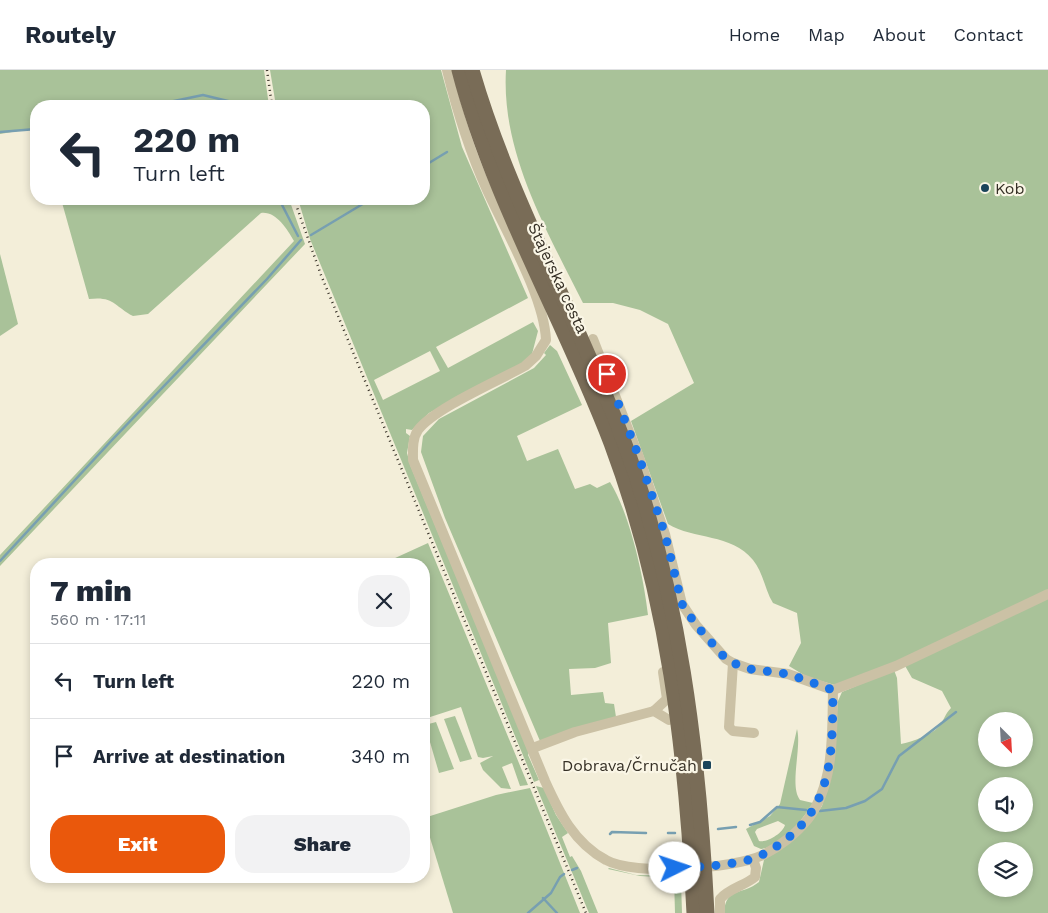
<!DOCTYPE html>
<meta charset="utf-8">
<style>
:root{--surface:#fff;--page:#f2f2f3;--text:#1f2937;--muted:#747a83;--line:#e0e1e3;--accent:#ea580c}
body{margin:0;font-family:"Work Sans",sans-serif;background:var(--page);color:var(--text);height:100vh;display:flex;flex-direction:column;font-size:19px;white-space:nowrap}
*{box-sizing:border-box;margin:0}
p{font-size:16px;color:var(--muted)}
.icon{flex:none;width:28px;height:28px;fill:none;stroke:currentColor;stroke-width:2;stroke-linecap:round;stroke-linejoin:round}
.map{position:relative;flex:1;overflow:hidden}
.drawer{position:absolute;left:30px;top:488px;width:400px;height:325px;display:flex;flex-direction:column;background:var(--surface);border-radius:20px;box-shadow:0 2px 8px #0003}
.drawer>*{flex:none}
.banner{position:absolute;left:30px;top:30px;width:400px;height:105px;border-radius:20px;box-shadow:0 2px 8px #0003;background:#fff;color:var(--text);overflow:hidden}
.needle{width:32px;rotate:156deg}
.buttons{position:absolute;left:978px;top:642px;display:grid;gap:10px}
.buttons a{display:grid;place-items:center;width:55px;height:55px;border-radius:50%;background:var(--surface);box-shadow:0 2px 8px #0003;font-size:25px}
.pin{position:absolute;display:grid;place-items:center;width:42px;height:42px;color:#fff;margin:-21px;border:2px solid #fff;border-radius:50%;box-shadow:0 1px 5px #0007}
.me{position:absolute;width:55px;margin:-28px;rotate:86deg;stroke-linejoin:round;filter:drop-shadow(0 0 4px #0008)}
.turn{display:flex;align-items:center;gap:18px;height:105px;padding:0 20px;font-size:22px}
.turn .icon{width:65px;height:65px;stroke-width:2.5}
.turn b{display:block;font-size:35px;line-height:42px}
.round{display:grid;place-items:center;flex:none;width:52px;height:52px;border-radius:20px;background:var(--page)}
.summary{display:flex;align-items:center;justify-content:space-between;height:85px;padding:0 20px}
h1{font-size:30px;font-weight:800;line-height:38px}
.button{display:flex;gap:10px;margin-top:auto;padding:10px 20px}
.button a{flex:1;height:58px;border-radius:20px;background:var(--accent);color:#fff;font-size:20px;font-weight:800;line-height:58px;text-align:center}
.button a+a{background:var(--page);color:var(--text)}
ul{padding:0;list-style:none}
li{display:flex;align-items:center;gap:15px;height:75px;padding:0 20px;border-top:1px solid var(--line)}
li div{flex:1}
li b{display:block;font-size:19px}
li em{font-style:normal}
header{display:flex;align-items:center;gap:30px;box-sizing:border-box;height:70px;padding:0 25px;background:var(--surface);border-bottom:1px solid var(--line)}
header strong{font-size:24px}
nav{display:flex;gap:28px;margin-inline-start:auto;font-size:18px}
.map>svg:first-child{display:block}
</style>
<header>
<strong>Routely</strong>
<nav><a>Home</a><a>Map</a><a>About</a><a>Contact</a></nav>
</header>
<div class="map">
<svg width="1048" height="843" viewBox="0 0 1048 843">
<rect width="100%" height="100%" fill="#f3eed9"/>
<!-- green -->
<g fill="#a9c299" fill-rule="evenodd">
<polygon points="0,0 264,0 269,36 36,36 36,58 0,64"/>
<path d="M270 0H441L462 77 528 228 436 277 448 298 533 252 538 261 532 284 525 292 429 343 412 360 406 359V363L410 366 407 383 411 397 529 682 528 685 539 710 534 712 310 169 298 129H424V36H276ZM430 281 440 301 383 330 374 310Z"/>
<path d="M506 0H1048V521L880 600 835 615 807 607 789 596 801 573 797 543 773 533C765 520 763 502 753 490 731 463 694 470 668 454L631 351 694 313 668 254 640 240 613 233H583C547 161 501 83 506 0Z"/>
<path d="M61 129H289L305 174 0 496V485L294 171C287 159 276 141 261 143L148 244 133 246C114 236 114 226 89 229Z"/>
<polygon points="0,184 18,254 0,266"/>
<path d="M550 275 557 281 582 335 517 366 527 391 558 379 575 419 590 414 597 418 610 412C630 444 644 508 648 545L608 553 611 593 595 598 569 599 571 625 603 622 605 633 614 634 616 647 540 671 445 448 421 382 423 366 439 349 534 298 546 285 544 283Z"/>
<polygon points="428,473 528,715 520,716 512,693 502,697 511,719 501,718 483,700 480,693 493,686 483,688 478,687 461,637 424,649 424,494 382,494"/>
<path d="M1048 527V843H724C726 816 742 826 759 812L764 790 811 752 822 736 832 698 838 631 842 622 894 600 897 608 901 674C912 672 934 664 940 655 945 648 945 644 951 638L942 621 912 608 904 594ZM986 651H1024V689H986ZM986 716H1024V754H986ZM986 781H1024V819H986Z"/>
<polygon points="455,646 472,689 460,692 444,649"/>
<polygon points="436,652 454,699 439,703 425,655"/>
<path d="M797 659C802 677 789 716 800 730L813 733C802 750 783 776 761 779L754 776 746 759 770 746 780 734ZM778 751 785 755C783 763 767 773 759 771L755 762 757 759Z"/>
<polygon points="536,716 544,718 556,745 568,763 562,767 570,787 572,786 581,801 598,843 589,843"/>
<polygon points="530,718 580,843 453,843 424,748 496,725"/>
<polygon points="609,798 636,805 678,806 681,812 682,843 675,843 674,808 640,806 608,799"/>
</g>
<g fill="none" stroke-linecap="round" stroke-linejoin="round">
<!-- stream -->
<g stroke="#779fb1" stroke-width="2.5">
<polyline points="150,36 203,25 232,32 234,36"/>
<polyline points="0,62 36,59"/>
<polyline points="424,96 447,82"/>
<polyline points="279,129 298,166"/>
<polyline points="311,165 371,129"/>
<polyline points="0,491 112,370 267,209 301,170"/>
<polyline points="820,741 846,738 865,731 882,719 899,686 956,642"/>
<polyline points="750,755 760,752 777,737 806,740"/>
<polyline points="718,759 736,757"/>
<polyline points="668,763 675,763"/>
<polyline points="610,764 612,762 646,763"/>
<polyline points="572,800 577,798"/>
<polyline points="543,828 557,843"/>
<polyline points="528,843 551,823 560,807 564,804"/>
</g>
<!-- street -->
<g stroke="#cbc1a5" stroke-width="10">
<path d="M447 0C457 41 470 82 487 120 506 162 544 226 546 270L536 286 525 296C498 311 435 338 418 360 412 369 413 380 413 390L545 711C559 742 574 773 606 790 634 806 734 799 763 785 779 777 797 763 808 749 835 713 832 663 833 620L788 604 750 599 733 593 726 589 696 555 682 534 665 464 639 387 593 269"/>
<polyline points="733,593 729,657 733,661 754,663"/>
<polyline points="833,620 896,596 1048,524"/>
<polyline points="654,641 667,629 663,602"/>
<polyline points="533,678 575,662 654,641 669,650"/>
<path d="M720 843V829C730 818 744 816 755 807L756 798 753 789"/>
</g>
<!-- primary -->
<g stroke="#796c57" stroke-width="15">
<path d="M459 0C493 131 563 247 611 373 668 525 686 682 694 843"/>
<path d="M472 0C509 128 576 244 623 369 680 520 699 683 707 843"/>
</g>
<!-- rail -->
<g stroke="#363026" stroke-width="2.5" stroke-dasharray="1 4" stroke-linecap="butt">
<polyline points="267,0 272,36"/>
<polyline points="294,129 321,205 586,843"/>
</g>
</g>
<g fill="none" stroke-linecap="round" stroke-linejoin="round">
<!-- route -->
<path stroke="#1a73e8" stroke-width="9" stroke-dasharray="0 16.2" d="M607 304 639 387 665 464 682 534 696 555 726 589 733 593 750 599 788 604 833 620C832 677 835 733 784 771 772 780 759 788 744 791 721 796 698 797 675 798"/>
</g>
<!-- markers -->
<g fill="#1a445a" stroke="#faf6e6" stroke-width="2">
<circle cx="985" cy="118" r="5"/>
<rect x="702" y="690" width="10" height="10" rx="2.5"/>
</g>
<g text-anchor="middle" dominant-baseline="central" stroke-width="4.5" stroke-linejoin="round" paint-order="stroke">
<!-- poi labels -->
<g font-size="16" fill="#363026" stroke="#faf6e6" text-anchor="start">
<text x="995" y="118">Kob</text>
<text x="697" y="695" text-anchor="end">Dobrava/Črnučah</text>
</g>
<!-- street labels -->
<g font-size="16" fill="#363026" stroke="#faf6e6">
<text transform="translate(558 208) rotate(65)">Štajerska cesta</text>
</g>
</g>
</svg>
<div class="buttons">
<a><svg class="needle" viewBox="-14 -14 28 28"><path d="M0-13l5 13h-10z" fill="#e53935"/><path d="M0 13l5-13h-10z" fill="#747a83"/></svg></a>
<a><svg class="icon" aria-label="sound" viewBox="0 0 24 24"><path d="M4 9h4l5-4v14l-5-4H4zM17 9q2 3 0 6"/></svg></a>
<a><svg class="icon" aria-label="layers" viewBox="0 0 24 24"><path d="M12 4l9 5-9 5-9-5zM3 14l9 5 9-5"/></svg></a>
</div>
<div class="pin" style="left:607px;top:304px;background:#d93025"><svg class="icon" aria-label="arrive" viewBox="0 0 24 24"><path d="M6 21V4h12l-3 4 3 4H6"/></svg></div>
<svg class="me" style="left:675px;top:798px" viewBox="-20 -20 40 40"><circle r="19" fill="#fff"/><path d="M0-13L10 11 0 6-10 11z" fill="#1a73e8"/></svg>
<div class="banner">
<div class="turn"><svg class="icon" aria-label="left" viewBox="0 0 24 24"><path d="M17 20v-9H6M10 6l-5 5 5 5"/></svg><div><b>220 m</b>Turn left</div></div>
</div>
<section class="drawer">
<div class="summary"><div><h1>7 min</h1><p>560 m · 17:11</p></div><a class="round"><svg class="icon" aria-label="close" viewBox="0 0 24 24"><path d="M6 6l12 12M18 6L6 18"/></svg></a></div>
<ul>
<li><svg class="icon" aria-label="left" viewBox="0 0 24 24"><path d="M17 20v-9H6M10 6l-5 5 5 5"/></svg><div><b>Turn left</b></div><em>220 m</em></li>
<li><svg class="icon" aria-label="arrive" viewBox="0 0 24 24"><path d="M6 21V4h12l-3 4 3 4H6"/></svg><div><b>Arrive at destination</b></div><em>340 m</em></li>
</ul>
<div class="button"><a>Exit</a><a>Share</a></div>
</section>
</div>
